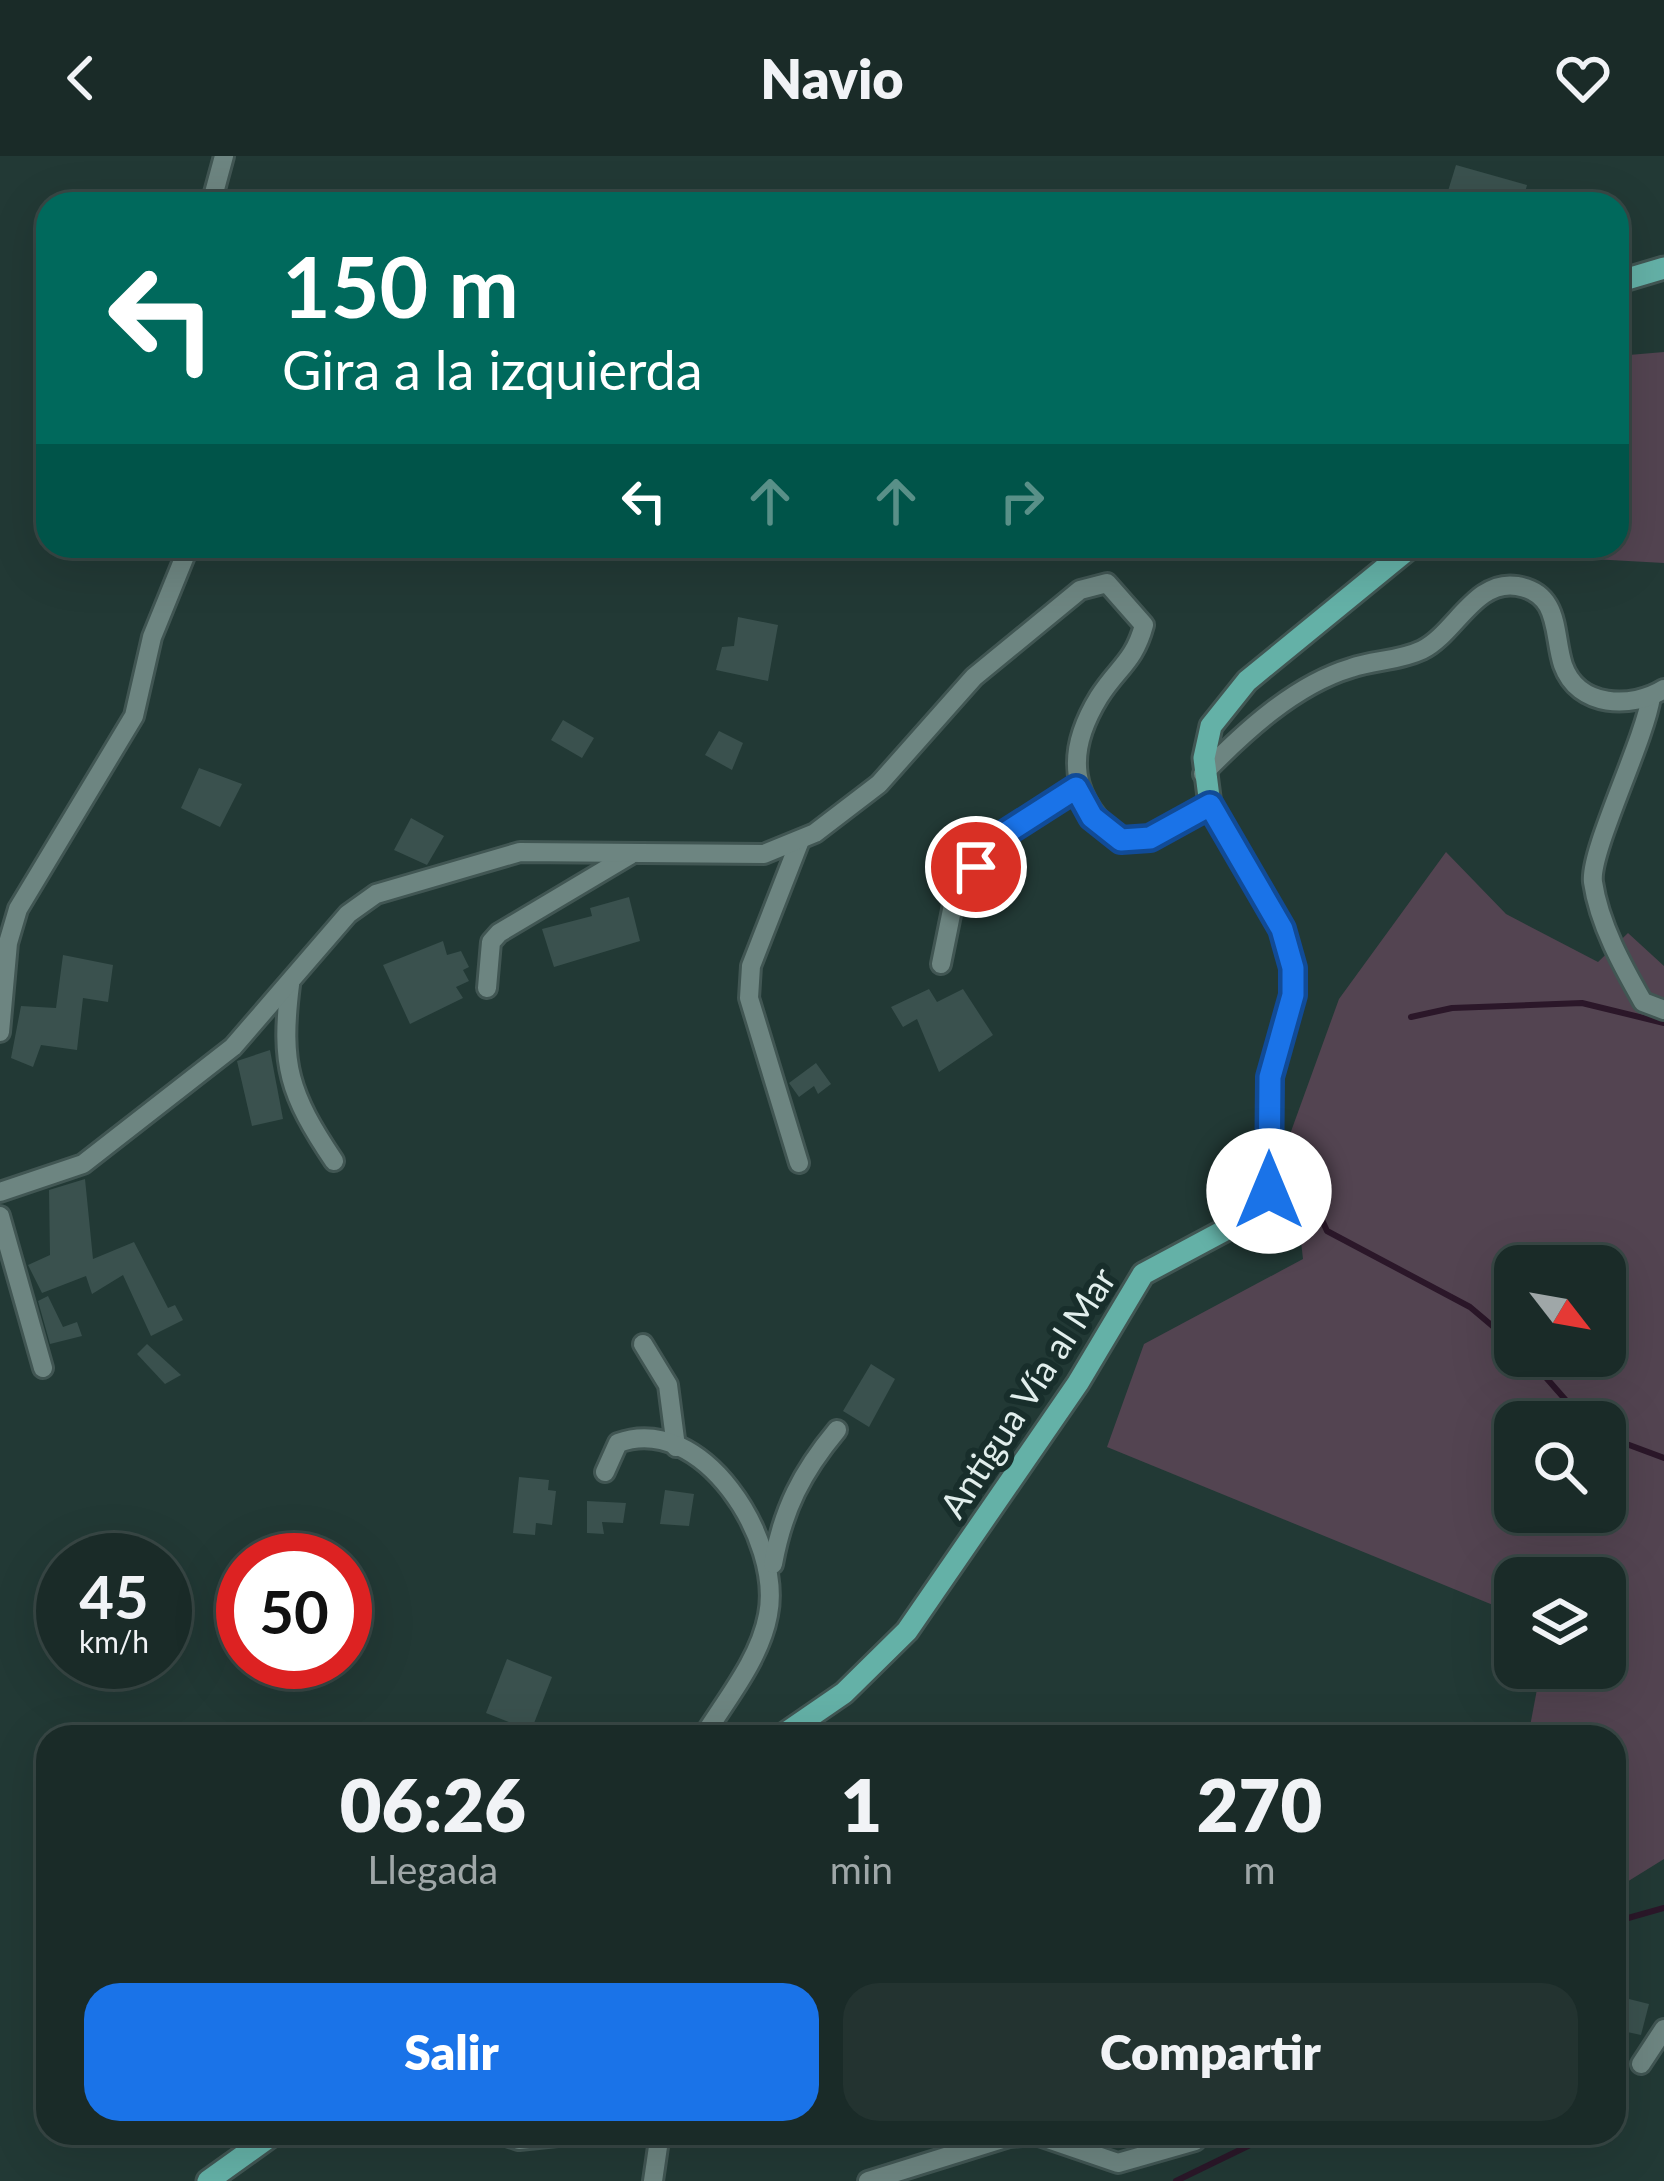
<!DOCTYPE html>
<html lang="es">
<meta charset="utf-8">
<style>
:root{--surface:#1a2b28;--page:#233330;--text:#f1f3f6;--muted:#9fa7a8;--line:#384745;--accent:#1a73e8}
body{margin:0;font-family:Lato,sans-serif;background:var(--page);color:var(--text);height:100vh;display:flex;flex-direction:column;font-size:45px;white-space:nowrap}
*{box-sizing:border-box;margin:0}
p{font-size:39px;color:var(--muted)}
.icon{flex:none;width:66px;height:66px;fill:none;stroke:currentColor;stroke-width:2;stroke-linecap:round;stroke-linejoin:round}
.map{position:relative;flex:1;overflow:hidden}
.side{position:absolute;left:36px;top:1569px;width:1590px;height:420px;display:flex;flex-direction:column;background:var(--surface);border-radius:36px;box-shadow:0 12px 48px #0002,0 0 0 3px var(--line)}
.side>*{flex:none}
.hud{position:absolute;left:36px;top:36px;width:1593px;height:366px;border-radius:36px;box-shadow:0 12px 48px #0002,0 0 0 3px var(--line);background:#00695c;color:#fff;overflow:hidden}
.needle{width:78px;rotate:121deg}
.buttons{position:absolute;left:1494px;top:1089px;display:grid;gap:24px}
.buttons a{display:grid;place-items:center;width:132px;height:132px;border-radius:24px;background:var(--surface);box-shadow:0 12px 48px #0002,0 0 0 3px var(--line);font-size:60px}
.speed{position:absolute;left:36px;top:1377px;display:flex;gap:24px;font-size:60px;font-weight:700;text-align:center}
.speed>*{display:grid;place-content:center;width:156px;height:156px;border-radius:50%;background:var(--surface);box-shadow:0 12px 48px #0002,0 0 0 3px var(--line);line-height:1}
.speed small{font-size:30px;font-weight:400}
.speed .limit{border:18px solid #d22;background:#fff;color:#111}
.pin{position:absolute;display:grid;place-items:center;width:102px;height:102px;color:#fff;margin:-51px;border:6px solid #fff;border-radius:50%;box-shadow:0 3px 12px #0007}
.me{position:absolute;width:132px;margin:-66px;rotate:0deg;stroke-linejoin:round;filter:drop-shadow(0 0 9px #0008)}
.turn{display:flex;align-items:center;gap:42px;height:252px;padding:0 48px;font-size:54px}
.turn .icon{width:156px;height:156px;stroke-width:2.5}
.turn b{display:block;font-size:84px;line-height:102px}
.lanes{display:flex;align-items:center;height:114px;padding:0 48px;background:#0003;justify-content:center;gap:60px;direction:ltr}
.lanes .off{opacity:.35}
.eta{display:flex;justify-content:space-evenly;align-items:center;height:204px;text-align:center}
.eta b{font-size:72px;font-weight:800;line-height:84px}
.button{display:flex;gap:24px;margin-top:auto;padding:24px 48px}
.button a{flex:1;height:138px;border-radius:36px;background:var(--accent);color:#fff;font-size:48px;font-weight:800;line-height:138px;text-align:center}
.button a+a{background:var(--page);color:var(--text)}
header{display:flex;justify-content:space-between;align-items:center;height:156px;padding:0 48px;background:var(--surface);font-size:54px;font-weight:800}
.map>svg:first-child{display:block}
</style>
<header><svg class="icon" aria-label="back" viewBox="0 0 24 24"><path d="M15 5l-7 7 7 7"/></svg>Navio<svg class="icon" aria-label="heart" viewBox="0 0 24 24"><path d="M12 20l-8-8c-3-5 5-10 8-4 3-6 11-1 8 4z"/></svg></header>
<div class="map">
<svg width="1664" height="2025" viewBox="0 0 1664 2025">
<rect width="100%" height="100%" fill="#223935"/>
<!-- green -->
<g fill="#534451" fill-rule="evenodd">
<polygon points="1664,196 1664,407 1574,402 1535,390 1617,390 1617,200"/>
<path d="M1446 696 1506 758 1598 806 1628 777 1664 810V1703L1614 1734V1581H1528L1541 1512H1605V1422H1515V1458L1107 1291 1144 1188 1303 1103 1289 981 1339 843ZM1515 1110H1605V1200H1515ZM1515 1266H1605V1356H1515Z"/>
</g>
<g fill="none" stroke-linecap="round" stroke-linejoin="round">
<!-- stream -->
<g stroke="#2b1729" stroke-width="6">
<polyline points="1411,861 1452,852 1582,847 1664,867"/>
<polyline points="1322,1064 1327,1075 1470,1151 1515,1189"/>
<polyline points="1527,1200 1585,1266"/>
<polyline points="1605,1280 1664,1302"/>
<polyline points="1614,1766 1664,1752"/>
<polyline points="1176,2025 1275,1977"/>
</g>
</g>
<!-- building -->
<g fill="#3a514e">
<polygon points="1456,9 1527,29 1522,48 1444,48"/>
<polygon points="738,461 778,469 768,525 716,514 722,491 734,490"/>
<polygon points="563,564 594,582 582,602 551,584"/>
<polygon points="719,575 743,587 732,614 705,599"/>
<polygon points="199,612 242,628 220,671 181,652"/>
<polygon points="411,662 444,680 427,709 394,694"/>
<polygon points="629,741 640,785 554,811 542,773 592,760 590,752"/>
<polygon points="443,785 447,799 461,795 469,811 463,814 469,825 456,831 463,842 410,868 383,809"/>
<polygon points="63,799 113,809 108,846 83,842 77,894 41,889 33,911 11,902 21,850 56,852"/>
<polygon points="929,833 937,846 963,833 993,879 939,916 917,863 903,871 891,851"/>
<polygon points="270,894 283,963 252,970 237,905"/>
<polygon points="816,907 831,928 818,938 814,930 799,941 789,927"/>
<polygon points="85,1023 93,1103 134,1086 168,1152 175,1149 183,1164 151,1180 123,1119 92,1138 86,1120 42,1137 28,1109 50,1099 49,1034"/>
<polygon points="48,1140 63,1171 77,1166 82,1180 50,1188 38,1145"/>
<polygon points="147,1188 181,1219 165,1228 137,1198"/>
<polygon points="871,1208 895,1223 869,1271 843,1255"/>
<polygon points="519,1321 549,1324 548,1334 556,1335 552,1369 536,1367 535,1379 513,1377"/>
<polygon points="665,1334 694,1338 689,1370 660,1368"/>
<polygon points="587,1345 626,1347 623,1367 602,1366 604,1378 587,1377"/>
<polygon points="507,1503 552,1521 531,1575 486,1557"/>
<polygon points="1625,1842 1649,1848 1641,1879 1618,1874"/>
</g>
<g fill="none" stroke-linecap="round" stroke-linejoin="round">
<!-- minor casing -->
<g stroke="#415653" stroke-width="24">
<g id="minor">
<polyline points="211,48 224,0"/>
<path d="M1651 541C1644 586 1589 696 1593 726 1599 768 1623 811 1643 846L1664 854"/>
<path d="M1203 618C1243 577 1294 529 1351 512 1374 504 1399 505 1422 494 1455 478 1475 423 1517 430 1561 437 1553 479 1563 509 1578 552 1632 553 1664 533"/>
<polyline points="799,687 751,810 749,842 799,1007"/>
<polyline points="941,808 955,739 998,682 1076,632"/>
<path d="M290 829C280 909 289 938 334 1005"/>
<polyline points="487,832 491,786 499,777 630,699"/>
<polyline points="0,876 8,787 18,753 134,560 152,481 189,390"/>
<path d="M0 1036 83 1008 233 891 348 758 376 738 520 696 764 698 815 677 879 628 974 521 1080 434 1107 427 1144 469C1134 506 1118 511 1099 541 1064 598 1070 644 1121 684L1150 682 1210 649"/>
<polyline points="0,1060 43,1212"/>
<polyline points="643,1188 668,1229 676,1291"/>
<path d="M605 1316 618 1287C702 1256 783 1384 768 1459 760 1503 726 1544 703 1581"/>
<path d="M773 1408C783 1353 802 1316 837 1274"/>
<polyline points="1641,1908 1664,1873"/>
<polyline points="498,1977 519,1984 586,1977"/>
<polyline points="653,2025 660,1977"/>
<polyline points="868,2025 1009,1981 1036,1979 1118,2007 1195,1985 1203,1977"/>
</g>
</g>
<!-- major casing -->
<g stroke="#415653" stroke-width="27">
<g id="major">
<polyline points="1617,126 1664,112"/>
<polyline points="780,1581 844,1537 907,1475 1078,1227 1143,1118 1259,1056 1269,1035 1270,921 1293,840 1293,812 1282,773 1210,649 1204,602 1211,570 1247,525 1412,390"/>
<polyline points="208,2025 275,1977"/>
</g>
</g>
<!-- minor -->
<use href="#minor" stroke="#6d8581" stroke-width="18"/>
<!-- major -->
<use href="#major" stroke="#64b1a7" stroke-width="21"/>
</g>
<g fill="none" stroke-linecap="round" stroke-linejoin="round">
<!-- route casing -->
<g stroke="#114b97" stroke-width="30">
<polyline id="route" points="976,711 998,682 1076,632 1092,661 1121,684 1150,682 1210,649 1282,773 1293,812 1293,839 1270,921 1269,1035"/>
</g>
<!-- route -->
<use href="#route" stroke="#1a73e8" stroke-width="21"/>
</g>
<g text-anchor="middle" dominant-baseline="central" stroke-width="12" stroke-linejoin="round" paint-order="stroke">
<!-- street labels -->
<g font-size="36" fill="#e1eeec" stroke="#182e2b">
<text transform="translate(1027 1236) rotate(-57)">Antigua Vía al Mar</text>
</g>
</g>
</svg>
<div class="buttons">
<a><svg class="needle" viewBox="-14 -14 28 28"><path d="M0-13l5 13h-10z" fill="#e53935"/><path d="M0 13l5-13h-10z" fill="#9fa7a8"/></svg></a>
<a><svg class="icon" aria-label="search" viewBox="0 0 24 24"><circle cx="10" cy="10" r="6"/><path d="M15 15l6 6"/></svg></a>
<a><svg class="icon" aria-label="layers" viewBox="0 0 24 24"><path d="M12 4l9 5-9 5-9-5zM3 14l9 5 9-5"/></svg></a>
</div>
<div class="speed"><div>45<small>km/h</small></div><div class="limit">50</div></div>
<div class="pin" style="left:976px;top:711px;background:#d93025"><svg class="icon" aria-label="arrive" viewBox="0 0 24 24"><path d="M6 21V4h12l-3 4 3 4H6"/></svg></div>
<svg class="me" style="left:1269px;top:1035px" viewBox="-20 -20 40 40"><circle r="19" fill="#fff"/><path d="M0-13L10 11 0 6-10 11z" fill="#1a73e8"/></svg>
<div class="hud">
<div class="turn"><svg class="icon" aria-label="left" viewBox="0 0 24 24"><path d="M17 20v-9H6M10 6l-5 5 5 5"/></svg><div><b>150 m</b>Gira a la izquierda</div></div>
<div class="lanes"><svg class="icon" aria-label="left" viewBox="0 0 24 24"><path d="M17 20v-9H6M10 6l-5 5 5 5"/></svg><svg class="icon off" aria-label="ahead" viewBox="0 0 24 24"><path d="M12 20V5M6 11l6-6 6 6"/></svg><svg class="icon off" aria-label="ahead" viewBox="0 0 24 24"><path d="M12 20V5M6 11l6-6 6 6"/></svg><svg class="icon off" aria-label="right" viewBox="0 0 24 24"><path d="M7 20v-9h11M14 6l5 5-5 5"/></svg></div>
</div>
<section class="side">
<div class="eta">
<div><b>06:26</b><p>Llegada</p></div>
<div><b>1</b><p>min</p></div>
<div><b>270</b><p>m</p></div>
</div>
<div class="button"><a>Salir</a><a>Compartir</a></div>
</section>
</div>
